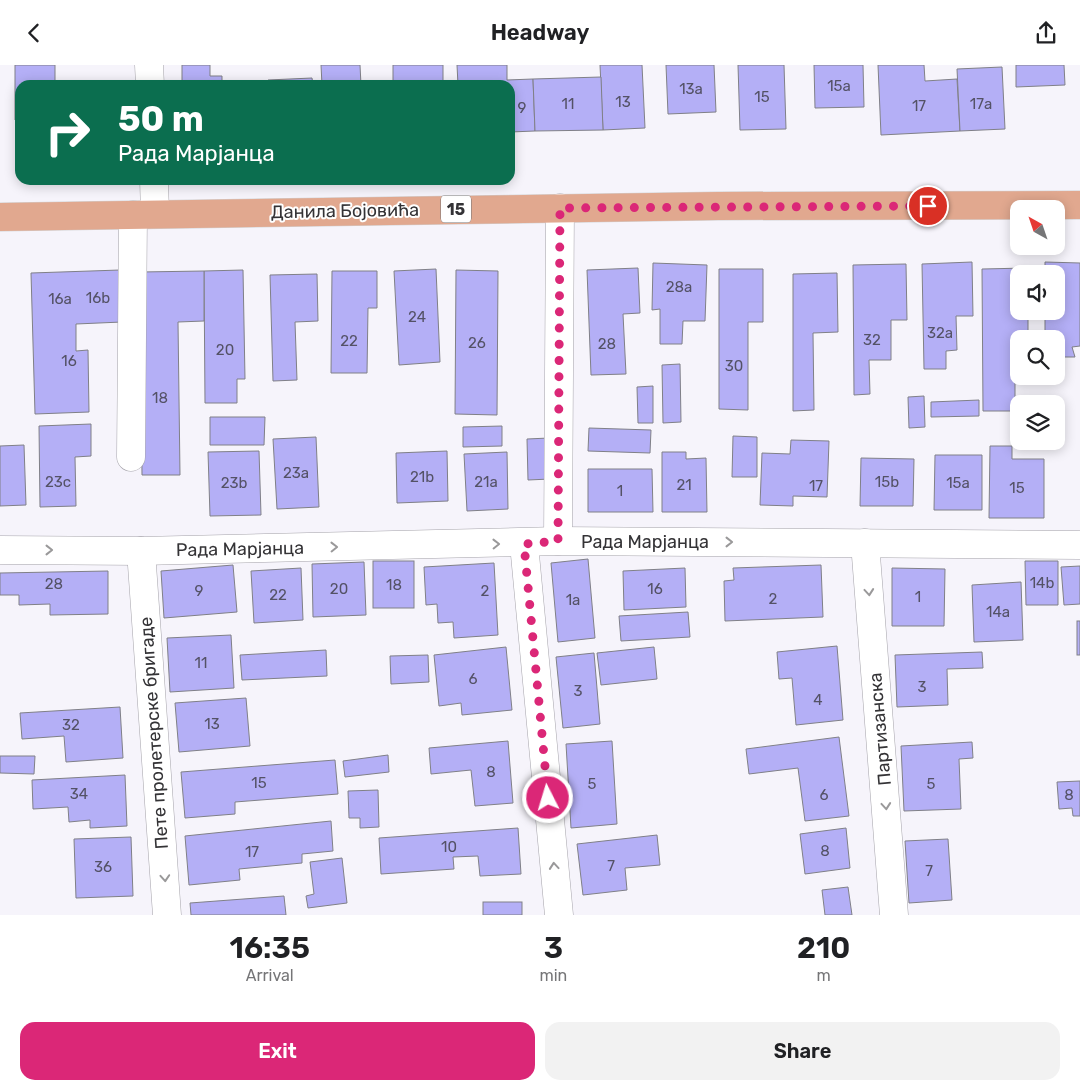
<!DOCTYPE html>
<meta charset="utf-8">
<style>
:root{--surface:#fff;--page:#f2f2f2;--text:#202124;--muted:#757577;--accent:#db2777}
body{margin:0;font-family:Rubik,sans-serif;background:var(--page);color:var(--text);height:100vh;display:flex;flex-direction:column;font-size:19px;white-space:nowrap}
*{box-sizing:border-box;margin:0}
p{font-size:16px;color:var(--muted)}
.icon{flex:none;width:28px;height:28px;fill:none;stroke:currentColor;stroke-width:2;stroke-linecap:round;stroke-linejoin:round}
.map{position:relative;height:850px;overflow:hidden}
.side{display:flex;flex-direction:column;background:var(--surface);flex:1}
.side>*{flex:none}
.banner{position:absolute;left:15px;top:15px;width:500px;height:105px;border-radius:15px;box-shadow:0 2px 12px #0003;background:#0b6e4f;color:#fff;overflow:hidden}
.needle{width:32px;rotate:320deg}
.tools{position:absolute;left:1010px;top:135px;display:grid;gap:10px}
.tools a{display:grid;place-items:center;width:55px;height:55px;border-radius:10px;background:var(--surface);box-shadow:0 2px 12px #0003;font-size:25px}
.pin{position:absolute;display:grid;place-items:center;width:42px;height:42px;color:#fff;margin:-21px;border:2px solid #fff;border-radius:50%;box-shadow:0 1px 5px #0007}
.me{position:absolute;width:55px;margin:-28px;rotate:355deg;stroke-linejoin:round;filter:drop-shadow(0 0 4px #0008)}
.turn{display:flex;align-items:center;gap:18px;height:105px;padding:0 20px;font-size:22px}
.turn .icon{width:65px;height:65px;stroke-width:2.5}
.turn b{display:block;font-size:35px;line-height:42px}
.eta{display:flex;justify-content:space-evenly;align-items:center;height:85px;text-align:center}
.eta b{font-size:30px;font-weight:600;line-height:35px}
.action{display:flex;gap:10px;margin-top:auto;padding:10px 20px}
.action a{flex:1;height:58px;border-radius:15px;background:var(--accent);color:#fff;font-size:20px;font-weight:600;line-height:58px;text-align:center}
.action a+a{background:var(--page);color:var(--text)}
header{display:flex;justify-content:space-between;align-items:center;height:65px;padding:0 20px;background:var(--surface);font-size:22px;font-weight:600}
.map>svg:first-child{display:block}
</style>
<header><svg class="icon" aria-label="back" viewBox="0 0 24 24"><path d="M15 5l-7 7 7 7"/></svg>Headway<svg class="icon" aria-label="share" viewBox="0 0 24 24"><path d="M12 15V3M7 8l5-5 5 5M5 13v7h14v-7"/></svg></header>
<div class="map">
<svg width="1080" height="850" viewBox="0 0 1080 850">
<rect width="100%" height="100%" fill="#f6f4fb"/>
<!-- building -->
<g fill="#b4aff6" stroke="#808087">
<polygon points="15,0 55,0 55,20 20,20 20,55 15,55"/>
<polygon points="182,0 210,0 210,11 222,11 222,20 182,20"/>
<polygon points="321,0 360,0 361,20 322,20"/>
<rect x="393" y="0" width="50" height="20"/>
<polygon points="457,0 507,0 507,15 533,14 535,66 510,67 510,20 458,20"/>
<polygon points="600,0 642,0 645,63 603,65"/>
<polygon points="666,0 714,0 716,47 668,49"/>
<polygon points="738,0 784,0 786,64 740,65"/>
<polygon points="814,0 863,0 864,42 815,43"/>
<polygon points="878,0 924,0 925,16 957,14 960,66 881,70"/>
<polygon points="1016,0 1064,0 1065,20 1016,22"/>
<polygon points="1002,2 1005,64 960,66 957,4"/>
<polygon points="601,12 603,65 535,66 533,14"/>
<polygon points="312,13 313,20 268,20 268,15"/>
<polygon points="972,197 973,251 956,251 957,285 946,286 946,304 924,304 922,199"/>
<polygon points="1045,197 1080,198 1080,281 1072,282 1075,292 1056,292 1056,274 1045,274 1045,246 1056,246 1056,209 1045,209"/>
<polygon points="653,198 707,200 705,256 683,256 682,279 660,279 660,244 652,245"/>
<polygon points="906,199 907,255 891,255 891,295 869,295 870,329 854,330 853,200"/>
<polygon points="638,203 640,248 623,249 626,309 591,310 587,205"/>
<polygon points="1027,203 1027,209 1019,209 1019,246 1028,246 1028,274 1019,274 1019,285 1015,285 1015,346 983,346 982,204"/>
<polygon points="436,204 440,297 399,300 394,206"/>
<polygon points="719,204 763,204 763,257 748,257 748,345 719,344"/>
<polygon points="120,205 122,257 76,259 76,286 88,285 89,347 35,349 31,208"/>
<polygon points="243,205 245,314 237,314 237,338 205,338 204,206"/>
<polygon points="456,205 498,206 497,350 455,349"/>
<polygon points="204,206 204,256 178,257 180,410 142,410 140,207"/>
<polygon points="332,206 377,206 377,243 368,243 367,308 331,308"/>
<polygon points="837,208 838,267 813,268 814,345 793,346 793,209"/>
<polygon points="317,209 318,256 295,257 297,315 273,316 270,210"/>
<polygon points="680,299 681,357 663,358 662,300"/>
<polygon points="653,321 653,358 638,358 637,322"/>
<polygon points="924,331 925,362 909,363 908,332"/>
<polygon points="979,335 979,351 931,352 931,337"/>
<polygon points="210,352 265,352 264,380 210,380"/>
<polygon points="91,359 91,391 75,392 76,441 40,442 39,361"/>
<polygon points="502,361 502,381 463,382 463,362"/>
<polygon points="589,363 651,365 650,388 588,386"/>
<polygon points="733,371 757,372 757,412 732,412"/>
<polygon points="316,372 319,442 277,444 273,374"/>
<polygon points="549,373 550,414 528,415 527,374"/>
<polygon points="791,375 829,376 827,432 793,431 793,441 760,440 762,388 790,389"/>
<polygon points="24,380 26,440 0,441 0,381"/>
<polygon points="990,381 1012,381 1012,394 1044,394 1044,453 989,453"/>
<polygon points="259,386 261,450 210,451 208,387"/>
<polygon points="447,386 448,436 397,438 396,388"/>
<polygon points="507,387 508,444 467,446 464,389"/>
<polygon points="662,387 686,387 686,394 706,393 707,447 662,447"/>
<polygon points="935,390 982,390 982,445 934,445"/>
<polygon points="861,393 914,394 913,441 860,441"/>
<polygon points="588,404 652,404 653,447 588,447"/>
<polygon points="588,494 595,573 558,577 551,498"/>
<rect x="373" y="496" width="41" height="47"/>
<polygon points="1025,496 1058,496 1058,540 1026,540"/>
<polygon points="364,497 366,550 313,552 312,499"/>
<polygon points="494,498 498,570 454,573 453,557 438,558 437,539 426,540 424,502"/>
<polygon points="233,500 237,547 164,553 161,506"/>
<polygon points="821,500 823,552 725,556 724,516 734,515 733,503"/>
<polygon points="1080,501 1080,539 1064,540 1061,502"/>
<polygon points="301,503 303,555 254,558 251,506"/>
<polygon points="685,503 686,542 624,545 623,506"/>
<polygon points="892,503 945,504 944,561 892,561"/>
<polygon points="108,506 108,549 50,550 50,539 19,540 19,530 0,530 0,508"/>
<polygon points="1021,517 1023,575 974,577 972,520"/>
<polygon points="688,547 690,572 621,576 619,551"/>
<rect x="1077" y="556" width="3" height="34"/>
<polygon points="231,570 234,623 170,627 167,573"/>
<polygon points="837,581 843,655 796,660 792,613 779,614 777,587"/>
<polygon points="506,582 512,645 462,650 461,638 439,641 434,590"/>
<polygon points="654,582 657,614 601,620 597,588"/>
<polygon points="326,585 327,611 242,615 240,590"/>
<polygon points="982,587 983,603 947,604 948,640 897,642 895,590"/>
<polygon points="594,588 600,659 563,663 556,592"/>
<polygon points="428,590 429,617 391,619 390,591"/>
<polygon points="246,633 250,681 179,687 175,638"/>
<polygon points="120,642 123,693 66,697 64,671 22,674 20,648"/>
<polygon points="839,672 849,751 805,756 798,703 749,709 746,684"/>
<polygon points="508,676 513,738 475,741 471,705 431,709 429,683"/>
<polygon points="612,676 617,759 571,763 566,679"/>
<polygon points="972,677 973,693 959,694 961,744 904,746 901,681"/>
<polygon points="388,690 389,707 345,712 343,696"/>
<polygon points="0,691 35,691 34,709 0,708"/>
<polygon points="335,695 338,729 235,737 235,749 185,753 181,707"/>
<polygon points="125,710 127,761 90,763 90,755 69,757 68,742 33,744 32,715"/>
<polygon points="1080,716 1080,751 1073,751 1072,743 1059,744 1057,717"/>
<polygon points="378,725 379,762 360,763 360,753 349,753 348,726"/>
<polygon points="331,756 333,786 302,789 302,798 239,804 240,815 189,820 185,771"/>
<polygon points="518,763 521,809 480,811 478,791 453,792 454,804 381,809 379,773"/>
<polygon points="846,763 850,803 805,809 800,769"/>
<polygon points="657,770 660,800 625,803 627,825 583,830 577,779"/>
<polygon points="131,772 133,831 76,833 74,774"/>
<polygon points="948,774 952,835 909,838 905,776"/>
<polygon points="342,793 347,838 308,843 306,831 314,829 310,797"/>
<polygon points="848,822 852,850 825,850 822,825"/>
<polygon points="284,831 286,850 191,850 190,838"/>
<rect x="483" y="837" width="39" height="13"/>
</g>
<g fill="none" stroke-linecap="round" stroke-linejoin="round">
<!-- minor casing -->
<g stroke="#a5a3aa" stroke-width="29">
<g id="minor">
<polyline points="149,0 150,20"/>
<polyline points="154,115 155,149"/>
<polyline points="131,392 133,150"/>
<polyline points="558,476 560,143"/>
<polyline points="865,478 894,850"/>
<polyline points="524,479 559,850"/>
<polyline points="0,485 141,486 558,476 1080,480"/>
<polyline points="141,486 167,850"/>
</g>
</g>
<!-- major casing -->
<g stroke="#d2d2d3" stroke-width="29">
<polyline id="major" points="0,152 718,141 1080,140"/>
</g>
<!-- minor -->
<use href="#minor" stroke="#fff" stroke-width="28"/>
<!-- major -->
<use href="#major" stroke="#e1a88f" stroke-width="28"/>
</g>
<!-- one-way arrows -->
<defs><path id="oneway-chevron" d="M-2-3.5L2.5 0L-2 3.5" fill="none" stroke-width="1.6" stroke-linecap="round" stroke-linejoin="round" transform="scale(1.25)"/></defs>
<g stroke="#9a999a">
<use href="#oneway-chevron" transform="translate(729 477)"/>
<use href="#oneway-chevron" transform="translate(496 479) rotate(-1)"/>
<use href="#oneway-chevron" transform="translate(334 482) rotate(-1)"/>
<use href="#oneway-chevron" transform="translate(49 485)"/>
<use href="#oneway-chevron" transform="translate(869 527) rotate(85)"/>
<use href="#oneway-chevron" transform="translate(886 741) rotate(85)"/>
<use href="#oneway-chevron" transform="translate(554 801) rotate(-95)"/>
<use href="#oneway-chevron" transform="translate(165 813) rotate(86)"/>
</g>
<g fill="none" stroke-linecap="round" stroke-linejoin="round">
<!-- route -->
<polyline stroke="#db2777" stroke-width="9" stroke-dasharray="0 16.2" points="548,733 524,479 558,476 560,143 928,141"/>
</g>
<g text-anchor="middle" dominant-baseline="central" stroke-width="4" stroke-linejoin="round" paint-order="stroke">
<!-- number labels -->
<g font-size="15" fill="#545266">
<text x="839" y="21">15a</text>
<text x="691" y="24">13a</text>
<text x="762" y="32">15</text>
<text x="623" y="37">13</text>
<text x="568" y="39">11</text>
<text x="981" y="39">17a</text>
<text x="919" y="41">17</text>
<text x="522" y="43">9</text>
<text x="679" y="222">28a</text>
<text x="98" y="233">16b</text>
<text x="60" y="234">16a</text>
<text x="417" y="252">24</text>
<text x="940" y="268">32a</text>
<text x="872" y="275">32</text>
<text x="349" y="276">22</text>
<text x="477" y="278">26</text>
<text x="607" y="279">28</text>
<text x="225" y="285">20</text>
<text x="69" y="296">16</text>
<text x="734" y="301">30</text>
<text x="160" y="333">18</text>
<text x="296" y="408">23a</text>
<text x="422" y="412">21b</text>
<text x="58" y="417">23c</text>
<text x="486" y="417">21a</text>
<text x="887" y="417">15b</text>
<text x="234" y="418">23b</text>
<text x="958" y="418">15a</text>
<text x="684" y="420">21</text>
<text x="816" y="421">17</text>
<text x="1017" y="423">15</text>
<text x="620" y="426">1</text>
<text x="1042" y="518">14b</text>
<text x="54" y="519">28</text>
<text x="394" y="520">18</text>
<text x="339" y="524">20</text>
<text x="655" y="524">16</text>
<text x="199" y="526">9</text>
<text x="485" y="526">2</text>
<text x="278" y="530">22</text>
<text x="918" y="532">1</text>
<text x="773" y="534">2</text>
<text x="573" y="535">1a</text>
<text x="998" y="547">14a</text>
<text x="201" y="598">11</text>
<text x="473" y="614">6</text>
<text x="922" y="622">3</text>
<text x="578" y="626">3</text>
<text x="818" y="635">4</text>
<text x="212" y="659">13</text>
<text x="71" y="660">32</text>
<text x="491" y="707">8</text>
<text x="259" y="718">15</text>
<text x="592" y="719">5</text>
<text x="931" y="719">5</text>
<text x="79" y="729">34</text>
<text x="824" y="730">6</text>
<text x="1069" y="730">8</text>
<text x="449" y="782">10</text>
<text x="825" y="786">8</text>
<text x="252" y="787">17</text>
<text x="611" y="801">7</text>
<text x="103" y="802">36</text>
<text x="929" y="806">7</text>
</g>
<!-- shield labels -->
<rect fill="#fff" stroke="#717072" stroke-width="1" x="441" y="130.5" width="30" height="27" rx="4"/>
<g font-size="16" font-weight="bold" fill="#343336">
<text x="456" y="144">15</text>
</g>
<!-- street labels -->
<g font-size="18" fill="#343336" stroke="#fff">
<text transform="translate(345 146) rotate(-1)">Данила Бојовића</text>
<text x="645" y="477">Рада Марјанца</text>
<text transform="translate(240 484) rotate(-1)">Рада Марјанца</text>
<text transform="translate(880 664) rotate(-95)">Партизанска</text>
<text transform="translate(154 668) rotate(-94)">Пете пролетерске бригаде</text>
</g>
</g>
</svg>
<div class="tools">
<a><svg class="needle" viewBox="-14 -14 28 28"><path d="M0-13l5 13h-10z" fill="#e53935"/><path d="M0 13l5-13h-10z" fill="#757577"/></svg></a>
<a><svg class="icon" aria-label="sound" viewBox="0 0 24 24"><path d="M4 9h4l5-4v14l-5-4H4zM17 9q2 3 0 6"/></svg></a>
<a><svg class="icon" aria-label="search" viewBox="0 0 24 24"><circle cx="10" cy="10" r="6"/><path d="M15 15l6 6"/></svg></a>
<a><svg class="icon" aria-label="layers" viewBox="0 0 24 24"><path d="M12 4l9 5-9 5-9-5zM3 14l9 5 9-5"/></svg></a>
</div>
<div class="pin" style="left:928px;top:141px;background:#d93025"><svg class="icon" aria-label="arrive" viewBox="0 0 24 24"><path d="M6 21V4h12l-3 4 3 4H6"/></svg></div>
<svg class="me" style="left:548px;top:733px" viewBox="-20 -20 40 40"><circle r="17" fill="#db2777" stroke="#fff" stroke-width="3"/><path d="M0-11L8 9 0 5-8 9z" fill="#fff"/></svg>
<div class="banner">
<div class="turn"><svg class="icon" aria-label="right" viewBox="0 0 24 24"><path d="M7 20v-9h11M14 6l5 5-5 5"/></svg><div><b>50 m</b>Рада Марјанца</div></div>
</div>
</div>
<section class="side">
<div class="eta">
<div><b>16:35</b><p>Arrival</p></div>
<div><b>3</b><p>min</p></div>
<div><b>210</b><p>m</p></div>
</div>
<div class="action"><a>Exit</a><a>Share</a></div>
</section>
